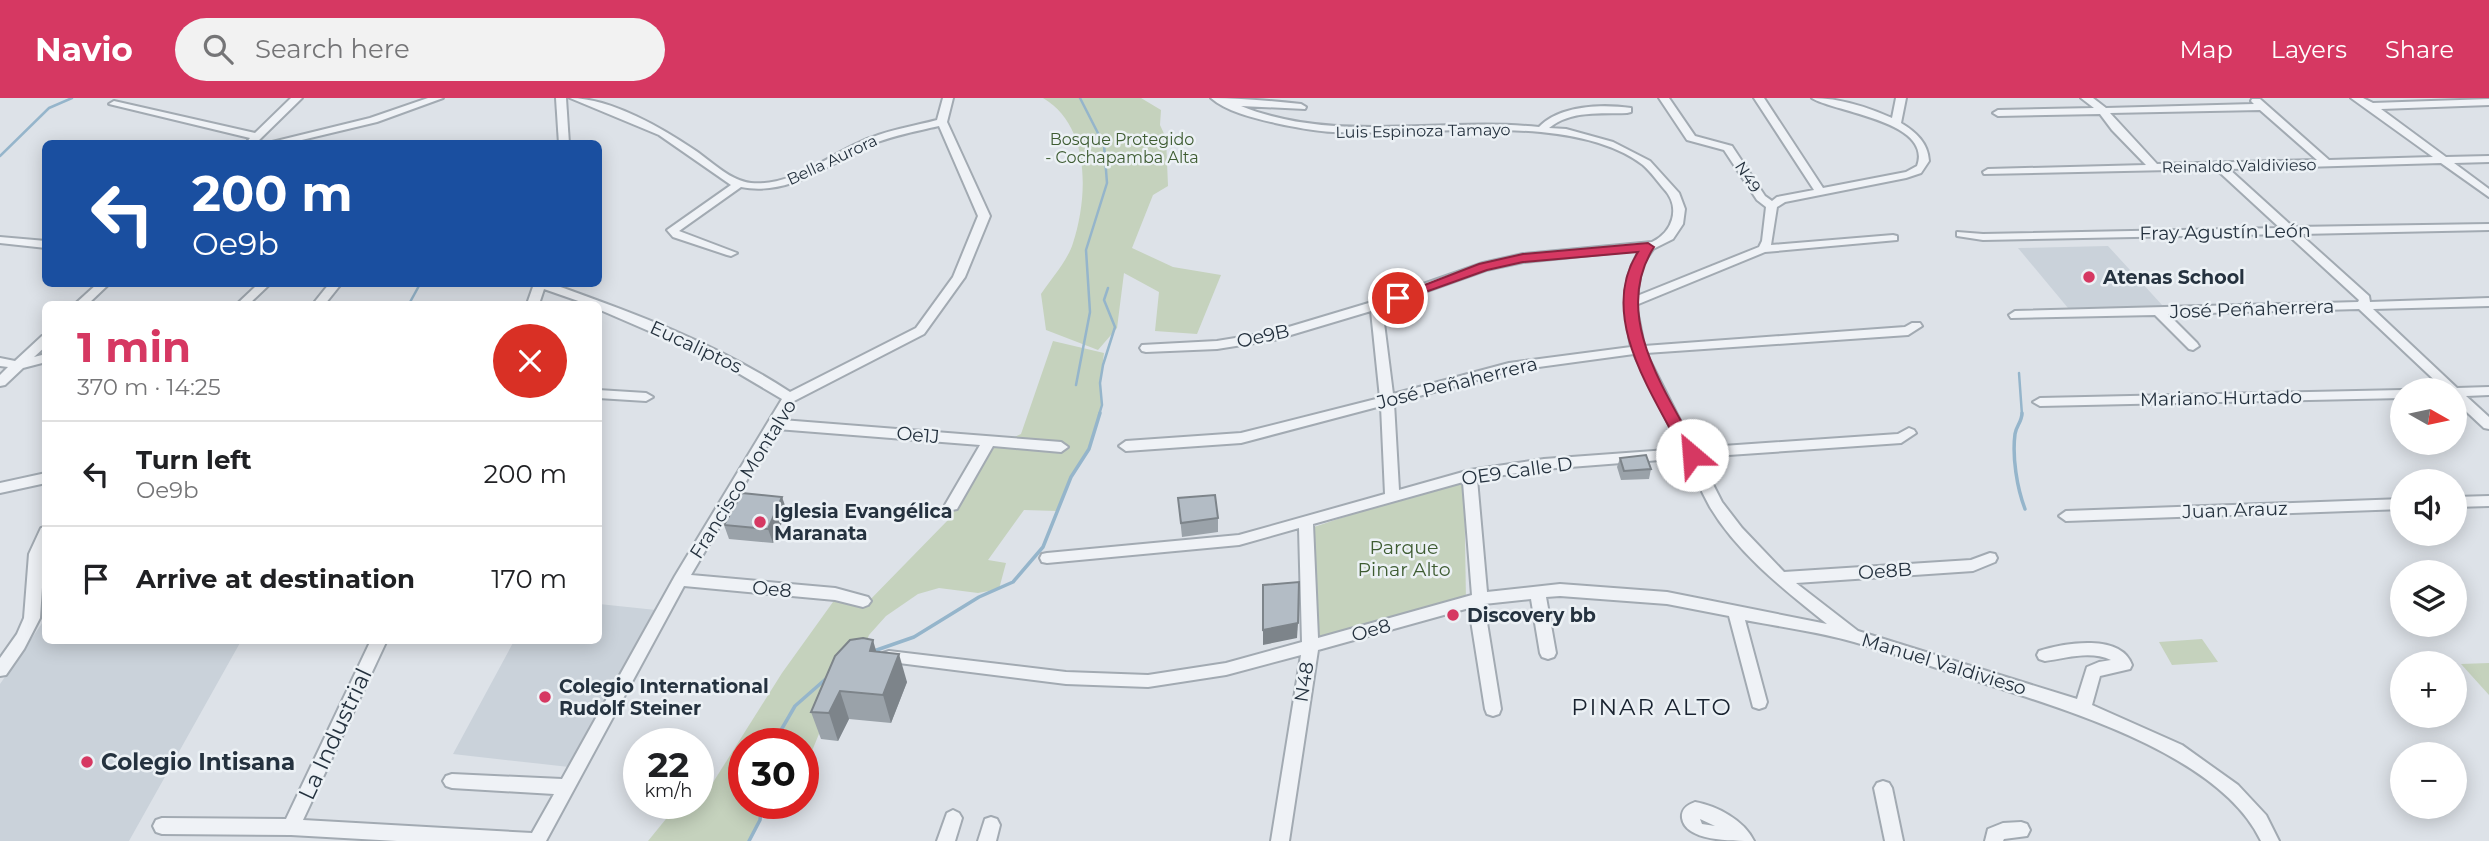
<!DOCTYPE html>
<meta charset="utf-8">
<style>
:root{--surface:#fff;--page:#f2f2f2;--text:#202124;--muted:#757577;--line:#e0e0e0;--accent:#d63862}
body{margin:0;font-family:Montserrat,sans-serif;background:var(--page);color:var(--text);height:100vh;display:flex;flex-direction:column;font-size:26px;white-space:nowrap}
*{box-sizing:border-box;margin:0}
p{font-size:23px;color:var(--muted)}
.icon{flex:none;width:38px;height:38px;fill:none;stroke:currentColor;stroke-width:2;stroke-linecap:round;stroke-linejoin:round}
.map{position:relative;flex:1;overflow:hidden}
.sheet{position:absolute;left:42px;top:203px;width:560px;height:343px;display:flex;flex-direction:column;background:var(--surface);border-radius:10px;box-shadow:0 4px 18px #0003}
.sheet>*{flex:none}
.guide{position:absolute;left:42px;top:42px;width:560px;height:147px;border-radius:10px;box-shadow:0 4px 18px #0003;background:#1a4fa0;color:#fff;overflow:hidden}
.needle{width:46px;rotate:99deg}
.controls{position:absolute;left:2390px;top:280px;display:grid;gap:14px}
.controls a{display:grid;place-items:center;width:77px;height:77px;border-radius:50%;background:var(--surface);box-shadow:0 4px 18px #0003;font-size:35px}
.speed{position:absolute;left:623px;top:630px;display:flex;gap:14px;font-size:35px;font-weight:700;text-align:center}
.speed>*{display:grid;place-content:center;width:91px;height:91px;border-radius:50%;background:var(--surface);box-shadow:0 4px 18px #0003;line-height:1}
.speed small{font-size:18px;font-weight:400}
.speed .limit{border:10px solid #d22;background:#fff;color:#111}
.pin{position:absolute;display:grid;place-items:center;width:60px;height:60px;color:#fff;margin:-30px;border:4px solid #fff;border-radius:50%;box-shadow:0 2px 7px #0007}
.me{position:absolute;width:77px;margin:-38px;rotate:333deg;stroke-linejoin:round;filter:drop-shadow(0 0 5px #0008)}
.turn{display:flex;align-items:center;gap:24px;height:147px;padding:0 35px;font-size:32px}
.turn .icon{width:91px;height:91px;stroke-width:2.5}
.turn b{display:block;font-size:49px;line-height:60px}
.round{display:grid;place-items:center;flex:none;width:74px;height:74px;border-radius:37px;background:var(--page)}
.overview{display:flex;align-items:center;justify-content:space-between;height:119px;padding:0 35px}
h1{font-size:42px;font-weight:700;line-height:52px;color:var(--accent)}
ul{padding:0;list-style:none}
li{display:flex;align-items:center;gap:21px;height:105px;padding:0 35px;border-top:2px solid var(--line)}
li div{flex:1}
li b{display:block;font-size:26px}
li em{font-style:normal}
header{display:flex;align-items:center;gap:42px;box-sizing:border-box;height:98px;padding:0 35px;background:var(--accent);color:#fff}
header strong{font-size:33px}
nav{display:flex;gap:38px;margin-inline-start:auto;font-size:24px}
.search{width:490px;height:63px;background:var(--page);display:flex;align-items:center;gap:18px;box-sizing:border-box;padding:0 24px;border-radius:38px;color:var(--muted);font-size:26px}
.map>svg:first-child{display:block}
</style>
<header>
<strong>Navio</strong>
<div class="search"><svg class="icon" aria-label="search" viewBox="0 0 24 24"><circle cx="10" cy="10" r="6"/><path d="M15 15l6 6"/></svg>Search here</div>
<nav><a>Map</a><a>Layers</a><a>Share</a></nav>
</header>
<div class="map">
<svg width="2489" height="743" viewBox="0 0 2489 743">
<rect width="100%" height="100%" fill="#dde2e8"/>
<!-- built -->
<g fill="#cad2da">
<polygon points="2108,148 2163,208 2068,210 2018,150"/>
<polygon points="599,506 656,512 569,669 453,656 514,543 598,542"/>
<polygon points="45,521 46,542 241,543 129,743 0,743 0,586"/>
</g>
<!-- green -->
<g fill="#c5d2bd">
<path d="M1043 0H1141L1161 12 1160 27 1166 40 1168 88 1153 97 1132 150 1173 169 1221 177 1197 236 1155 233 1159 194 1124 175 1117 230 1098 252 1046 232 1041 196C1051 181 1068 162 1073 145 1088 99 1091 28 1043 0Z"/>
<polygon points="1053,243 1104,255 1100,285 1102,307 1098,325 1089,351 1071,379 1057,413 1024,412 988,462 1006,465 999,491 978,495 939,490 918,496 886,518 869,537 861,558 836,594 812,653 803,652 803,646 744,646 744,705 767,705 749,743 648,743 679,705 698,705 698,685 712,686 782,575 838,497 864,508 948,422 995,348 1021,336"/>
<polygon points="1464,379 1466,503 1316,543 1314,429"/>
<polygon points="2202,541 2218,564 2172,567 2159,544"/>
<polygon points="2489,565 2489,597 2461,566"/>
</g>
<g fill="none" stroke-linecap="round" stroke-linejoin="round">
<!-- stream-far1 -->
<g stroke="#95b5cb" stroke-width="2.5">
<polyline points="0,58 49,10 72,0"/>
<polyline points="409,206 420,186"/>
<polyline points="2019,275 2022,317"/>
<polyline points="1076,287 1090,214 1086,152 1107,85 1104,47 1080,0"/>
<polyline points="1099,317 1102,307 1100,285 1103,267 1115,229 1104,202 1108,190"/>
</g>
<!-- stream -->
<g stroke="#95b5cb" stroke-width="3.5">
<path d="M2022 315C2022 324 2016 328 2015 336 2012 359 2017 390 2025 411"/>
<polyline points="871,554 914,539 979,499 1013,484 1043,449 1071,379 1089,351 1100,315"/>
<polyline points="773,646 795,608 828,579"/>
<polyline points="749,743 760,722 762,705"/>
</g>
<!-- minor casing -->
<g stroke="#a2aab2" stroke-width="4">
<g id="minor">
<polygon points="291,0 302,0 255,46 245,46 250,40 109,6 114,3 255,35"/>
<polygon points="428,0 443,0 377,24 285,46 264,46 370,20"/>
<polygon points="556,0 566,0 569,46 559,46"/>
<path d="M570 0C611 0 664 31 696 53 713 65 731 83 751 85 794 89 832 54 870 40 892 31 915 28 937 22L943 0H953L947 24 990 118 965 179 924 236 794 303 782 322 1061 344 1068 349 1061 354 993 348 957 411 952 412 945 407 980 347 777 331 691 477 835 490 868 499 871 503 868 507 863 509 835 502 684 488 546 743H397L291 737 162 736 156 734 153 728 156 722 162 720 286 721 371 542H387L303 722 532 735 554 696 452 690 446 688 443 683 446 678 452 676 562 681 675 478 782 301 716 262 598 211V206H587L544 191 539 206H527L534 186H552C634 215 717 246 790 294L916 230 953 179 978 118 939 28C917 33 895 37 875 45 832 63 791 99 741 89L679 133 737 155 731 158 727 157 673 139 667 132 731 87 659 37Z"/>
<path d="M1211 0C1240 0 1271 3 1301 6L1306 9 1305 11 1241 8C1335 46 1440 19 1539 29 1560 7 1602 6 1631 10V14L1627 15C1601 16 1571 12 1549 30L1566 31 1613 44 1650 63 1679 95 1685 111 1683 126 1673 141 1653 151 1642 167 1637 198 1759 149 1762 143 1766 109 1757 102 1724 52 1687 42 1659 0H1669L1695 38 1732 48 1765 98 1772 103 1777 99 1814 92 1754 0H1764L1823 90 1906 74 1917 68C1934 23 1833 14 1812 0 1840 0 1867 9 1892 20L1896 0H1906L1901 25C1916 34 1928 45 1929 63L1921 75 1906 80 1785 104 1777 109 1771 147 1893 137 1897 138V142L1765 154 1636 207 1644 248 1905 229 1912 225H1920L1922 228 1908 237 1646 255 1694 350 1898 336 1909 330 1914 332 1916 335 1901 345 1699 359 1722 404 1742 430 1784 474 1971 462 1990 455 1995 456 1997 460 1995 464 1973 473 1796 485 1858 533 2077 601 2087 569 2099 564 2111 562C2091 552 2066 560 2045 563L2039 561 2037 557 2039 553C2064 545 2121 535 2132 567L2130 571 2100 578 2092 607 2182 647 2238 687 2266 717 2279 743H2261C2221 658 2070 613 1986 586 1942 572 1899 557 1854 544 1819 534 1781 529 1745 522L1767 604 1765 609 1759 611 1753 609 1729 518 1667 506 1560 498 1546 499 1556 555 1554 559 1548 561 1542 559 1540 555 1531 501 1484 506 1501 611 1499 616 1493 618 1487 616 1485 611 1469 510 1318 552 1289 743H1271L1301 557 1226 577 1148 589 1066 586 883 563 881 559 883 555 889 553 1066 574 1148 577 1226 565 1302 544 1299 430 1239 447 1047 465 1042 464 1040 460 1042 456 1047 455 1239 437 1385 396 1381 308 1241 345 1126 353 1119 348 1126 343 1241 335 1380 300 1371 213 1274 242 1217 251 1146 254 1142 253 1140 250 1142 247 1217 243 1272 234 1372 204 1483 165 1523 156 1652 144C1673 134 1681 109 1664 91 1658 84 1651 74 1643 67 1571 12 1421 39 1333 34 1314 33 1294 29 1275 25 1254 20 1227 14 1211 0ZM1640 152C1619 184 1625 213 1631 249L1509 265 1393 296 1382 209 1486 172 1523 164ZM1634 256 1681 351 1544 361 1470 372 1399 392 1394 305 1509 273ZM1686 360C1694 376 1701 393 1710 409 1738 456 1785 492 1827 526L1667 494 1560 486 1487 494 1477 381 1544 371ZM1463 384 1472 497 1318 540 1313 426Z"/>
<path d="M2081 0H2093L2106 10 2254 6 2251 3 2252 1H2260L2329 62 2433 59 2351 0H2363L2373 5 2489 1V7L2381 11 2446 59 2489 58V64L2454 65 2489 91V99L2441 65 2229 71 2293 129 2489 126V132L2300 136 2369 198 2370 204 2489 200V208L2373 211 2457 290 2489 289V297L2466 298 2489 319V331L2484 330 2455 303V292H2445L2359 211 2168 216 2197 245 2199 248 2193 252 2189 251 2155 217 2011 220 2009 217 2015 213 2358 204 2359 202 2287 136 1983 142 1957 138V134L1983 136 2280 130 2216 71 1984 76 1983 74 1988 71 2146 67 2112 32 2100 16 1998 18 1993 15 1998 12 2094 10ZM2260 12 2317 62 2157 66 2110 15Z"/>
<polygon points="0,139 46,143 46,150 0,145"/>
<polygon points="97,186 109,186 88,206 75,206"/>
<polygon points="258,186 270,186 249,206 237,206"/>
<polygon points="329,186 341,186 325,206 313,206"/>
<polygon points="46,237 46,248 34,259 46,256 46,264 23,270 5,287 0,288 0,277 8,269 0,268 0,260 15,263 42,238"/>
<polygon points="598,292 646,295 653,299 646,303 598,300"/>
<polygon points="2403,292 2405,292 2403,292 2403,300 2040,308 2033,304 2040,300"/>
<polygon points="46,375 46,385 0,395 0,385"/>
<polygon points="2489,398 2489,408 2455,409 2455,399"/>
<polygon points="2403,401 2403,411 2066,423 2059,418 2066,413"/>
<polygon points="46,429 40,520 24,551 6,577 0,578 0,560 17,536 24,520 29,456 41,430"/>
<polygon points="1883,683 1889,685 1892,690 1903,743 1885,743 1874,690 1877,685"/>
<path d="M1695 704C1717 708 1744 722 1754 743 1731 743 1685 743 1682 720 1681 711 1687 707 1695 704ZM1700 721 1715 728 1702 726Z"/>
<polygon points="953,712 959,715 962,720 955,743 937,743 947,715"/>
<polygon points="991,719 997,721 1000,727 996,743 978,743 985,721"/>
<polygon points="2021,724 2027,726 2030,732 2027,738 2004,741 2003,743 1985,743 1988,731 2003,725"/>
</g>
</g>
<!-- minor -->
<use href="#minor" fill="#eff2f6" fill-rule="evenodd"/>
</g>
<!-- wall -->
<g fill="#9aa2a9">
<polygon points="1620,360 1651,371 1649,381 1621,382 1617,369"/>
<polygon points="1178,400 1218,420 1218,434 1182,439"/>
<polygon points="787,413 773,445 729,441 724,427"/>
<polygon points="876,553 907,584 891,625 849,621 838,643 821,641 811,614"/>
</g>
<!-- shaded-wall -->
<g fill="#7d848a">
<polygon points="782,399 787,413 773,445 768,431"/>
<polygon points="1298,525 1297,540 1263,547 1263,532"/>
<polygon points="873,542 881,570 870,553"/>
<polygon points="899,556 907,584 891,625 883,597"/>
<polygon points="840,593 849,621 838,643 829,615"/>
</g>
<!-- building -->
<g fill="#b3bcc5" stroke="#7d848a" stroke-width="2">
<polygon points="1646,357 1651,371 1624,373 1620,360"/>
<polygon points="742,395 782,399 768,431 724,427"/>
<polygon points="1215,397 1218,420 1181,425 1178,400"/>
<polygon points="1299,484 1298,525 1263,532 1263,487"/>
<polygon points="863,540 873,542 870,553 899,556 883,597 840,593 829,615 811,614 835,558 850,542"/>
</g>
<!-- route -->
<path fill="#d63862" stroke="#8b2440" stroke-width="2" d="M1648 145 1654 149C1610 218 1667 295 1700 357L1692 362 1684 357C1655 299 1596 219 1638 154L1523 164 1487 172 1403 202H1393L1391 200 1479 166 1523 156Z"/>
<!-- markers -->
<g fill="#d63862" stroke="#ecf1f5" stroke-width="2.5">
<circle cx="2089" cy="179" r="7"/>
<circle cx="760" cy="424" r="7"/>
<circle cx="1453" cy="517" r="7"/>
<circle cx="545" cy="599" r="7"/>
<circle cx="87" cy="664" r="7"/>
</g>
<g text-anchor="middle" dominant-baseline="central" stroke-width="5" stroke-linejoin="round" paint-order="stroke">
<!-- far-street labels -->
<g font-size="16" fill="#25323f" stroke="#ecf1f5">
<text transform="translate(1423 33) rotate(-1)">Luis Espinoza Tamayo</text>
<text transform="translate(832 62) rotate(-25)">Bella Aurora</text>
<text transform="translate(2239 68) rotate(-1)">Reinaldo Valdivieso</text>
<text transform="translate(1748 79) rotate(57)">N49</text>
</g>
<!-- far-park labels -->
<g font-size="16" fill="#3e5c32" stroke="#ecf1f5">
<text x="1122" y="41">Bosque Protegido<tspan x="1122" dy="18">- Cochapamba Alta</tspan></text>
</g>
<!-- street labels -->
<g font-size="19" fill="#25323f" stroke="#ecf1f5">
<text transform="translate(2225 134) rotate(-1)">Fray Agustín León</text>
<text transform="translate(2252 211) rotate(-2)">José Peñaherrera</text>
<text transform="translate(1263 238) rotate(-12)">Oe9B</text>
<text transform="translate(696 249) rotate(25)">Eucaliptos</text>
<text transform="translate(1457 285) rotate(-14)">José Peñaherrera</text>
<text transform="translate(2221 300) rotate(-1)">Mariano Hurtado</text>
<text transform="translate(918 337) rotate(5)">Oe1J</text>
<text transform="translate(1517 373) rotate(-8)">OE9 Calle D</text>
<text transform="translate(743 381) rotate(-58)">Francisco Montalvo</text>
<text transform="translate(2235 412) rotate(-2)">Juan Arauz</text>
<text transform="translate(1885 473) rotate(-4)">Oe8B</text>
<text transform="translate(772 491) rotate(5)">Oe8</text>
<text transform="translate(1371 532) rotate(-16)">Oe8</text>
<text transform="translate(1944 566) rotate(17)">Manuel Valdivieso</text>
<text transform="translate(1304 584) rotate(-81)">N48</text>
</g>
<!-- poi labels -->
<g font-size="19" font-weight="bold" fill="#25323f" stroke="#ecf1f5" text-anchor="start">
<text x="2103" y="179">Atenas School</text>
<text x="774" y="413">Iglesia Evangélica<tspan x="774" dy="22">Maranata</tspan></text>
<text x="1467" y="517">Discovery bb</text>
<text x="559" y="588">Colegio International<tspan x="559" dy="22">Rudolf Steiner</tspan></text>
</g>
<!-- park labels -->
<g font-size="19" fill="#3e5c32" stroke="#ecf1f5">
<text x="1404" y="449">Parque<tspan x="1404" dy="22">Pinar Alto</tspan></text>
</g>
<!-- quarter labels -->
<g font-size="23" letter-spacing="2" fill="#18222f" stroke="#ecf1f5">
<text x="1652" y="609">PINAR ALTO</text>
</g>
<!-- near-street labels -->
<g font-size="23" fill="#25323f" stroke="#ecf1f5">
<text transform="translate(335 636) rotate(-65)">La Industrial</text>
</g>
<!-- near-poi labels -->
<g font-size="23" font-weight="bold" fill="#25323f" stroke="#ecf1f5" text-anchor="start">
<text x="101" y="664">Colegio Intisana</text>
</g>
</g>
</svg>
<div class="controls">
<a><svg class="needle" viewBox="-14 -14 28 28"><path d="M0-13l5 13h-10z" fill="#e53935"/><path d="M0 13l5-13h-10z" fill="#757577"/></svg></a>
<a><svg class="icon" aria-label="sound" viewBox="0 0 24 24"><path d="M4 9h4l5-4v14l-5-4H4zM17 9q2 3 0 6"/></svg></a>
<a><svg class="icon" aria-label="layers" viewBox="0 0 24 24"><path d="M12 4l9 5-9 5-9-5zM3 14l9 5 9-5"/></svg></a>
<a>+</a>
<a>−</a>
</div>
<div class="speed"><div>22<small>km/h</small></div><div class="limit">30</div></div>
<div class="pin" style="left:1398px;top:200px;background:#d93025"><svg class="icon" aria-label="arrive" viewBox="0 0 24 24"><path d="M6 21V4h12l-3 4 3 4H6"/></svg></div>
<svg class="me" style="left:1692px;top:357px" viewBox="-20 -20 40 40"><circle r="19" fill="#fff"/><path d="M0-13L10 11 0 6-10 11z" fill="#d63862"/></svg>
<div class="guide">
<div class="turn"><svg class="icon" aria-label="left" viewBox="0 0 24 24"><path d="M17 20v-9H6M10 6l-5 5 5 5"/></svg><div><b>200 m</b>Oe9b</div></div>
</div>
<section class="sheet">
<div class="overview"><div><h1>1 min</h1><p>370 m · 14:25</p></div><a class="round" style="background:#d93025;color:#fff"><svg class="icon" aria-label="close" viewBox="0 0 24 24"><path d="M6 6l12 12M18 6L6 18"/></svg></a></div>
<ul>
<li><svg class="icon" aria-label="left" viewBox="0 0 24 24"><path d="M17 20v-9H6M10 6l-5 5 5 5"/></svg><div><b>Turn left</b><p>Oe9b</p></div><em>200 m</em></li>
<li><svg class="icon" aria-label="arrive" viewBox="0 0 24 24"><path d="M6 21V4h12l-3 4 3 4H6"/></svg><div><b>Arrive at destination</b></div><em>170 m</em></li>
</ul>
</section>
</div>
